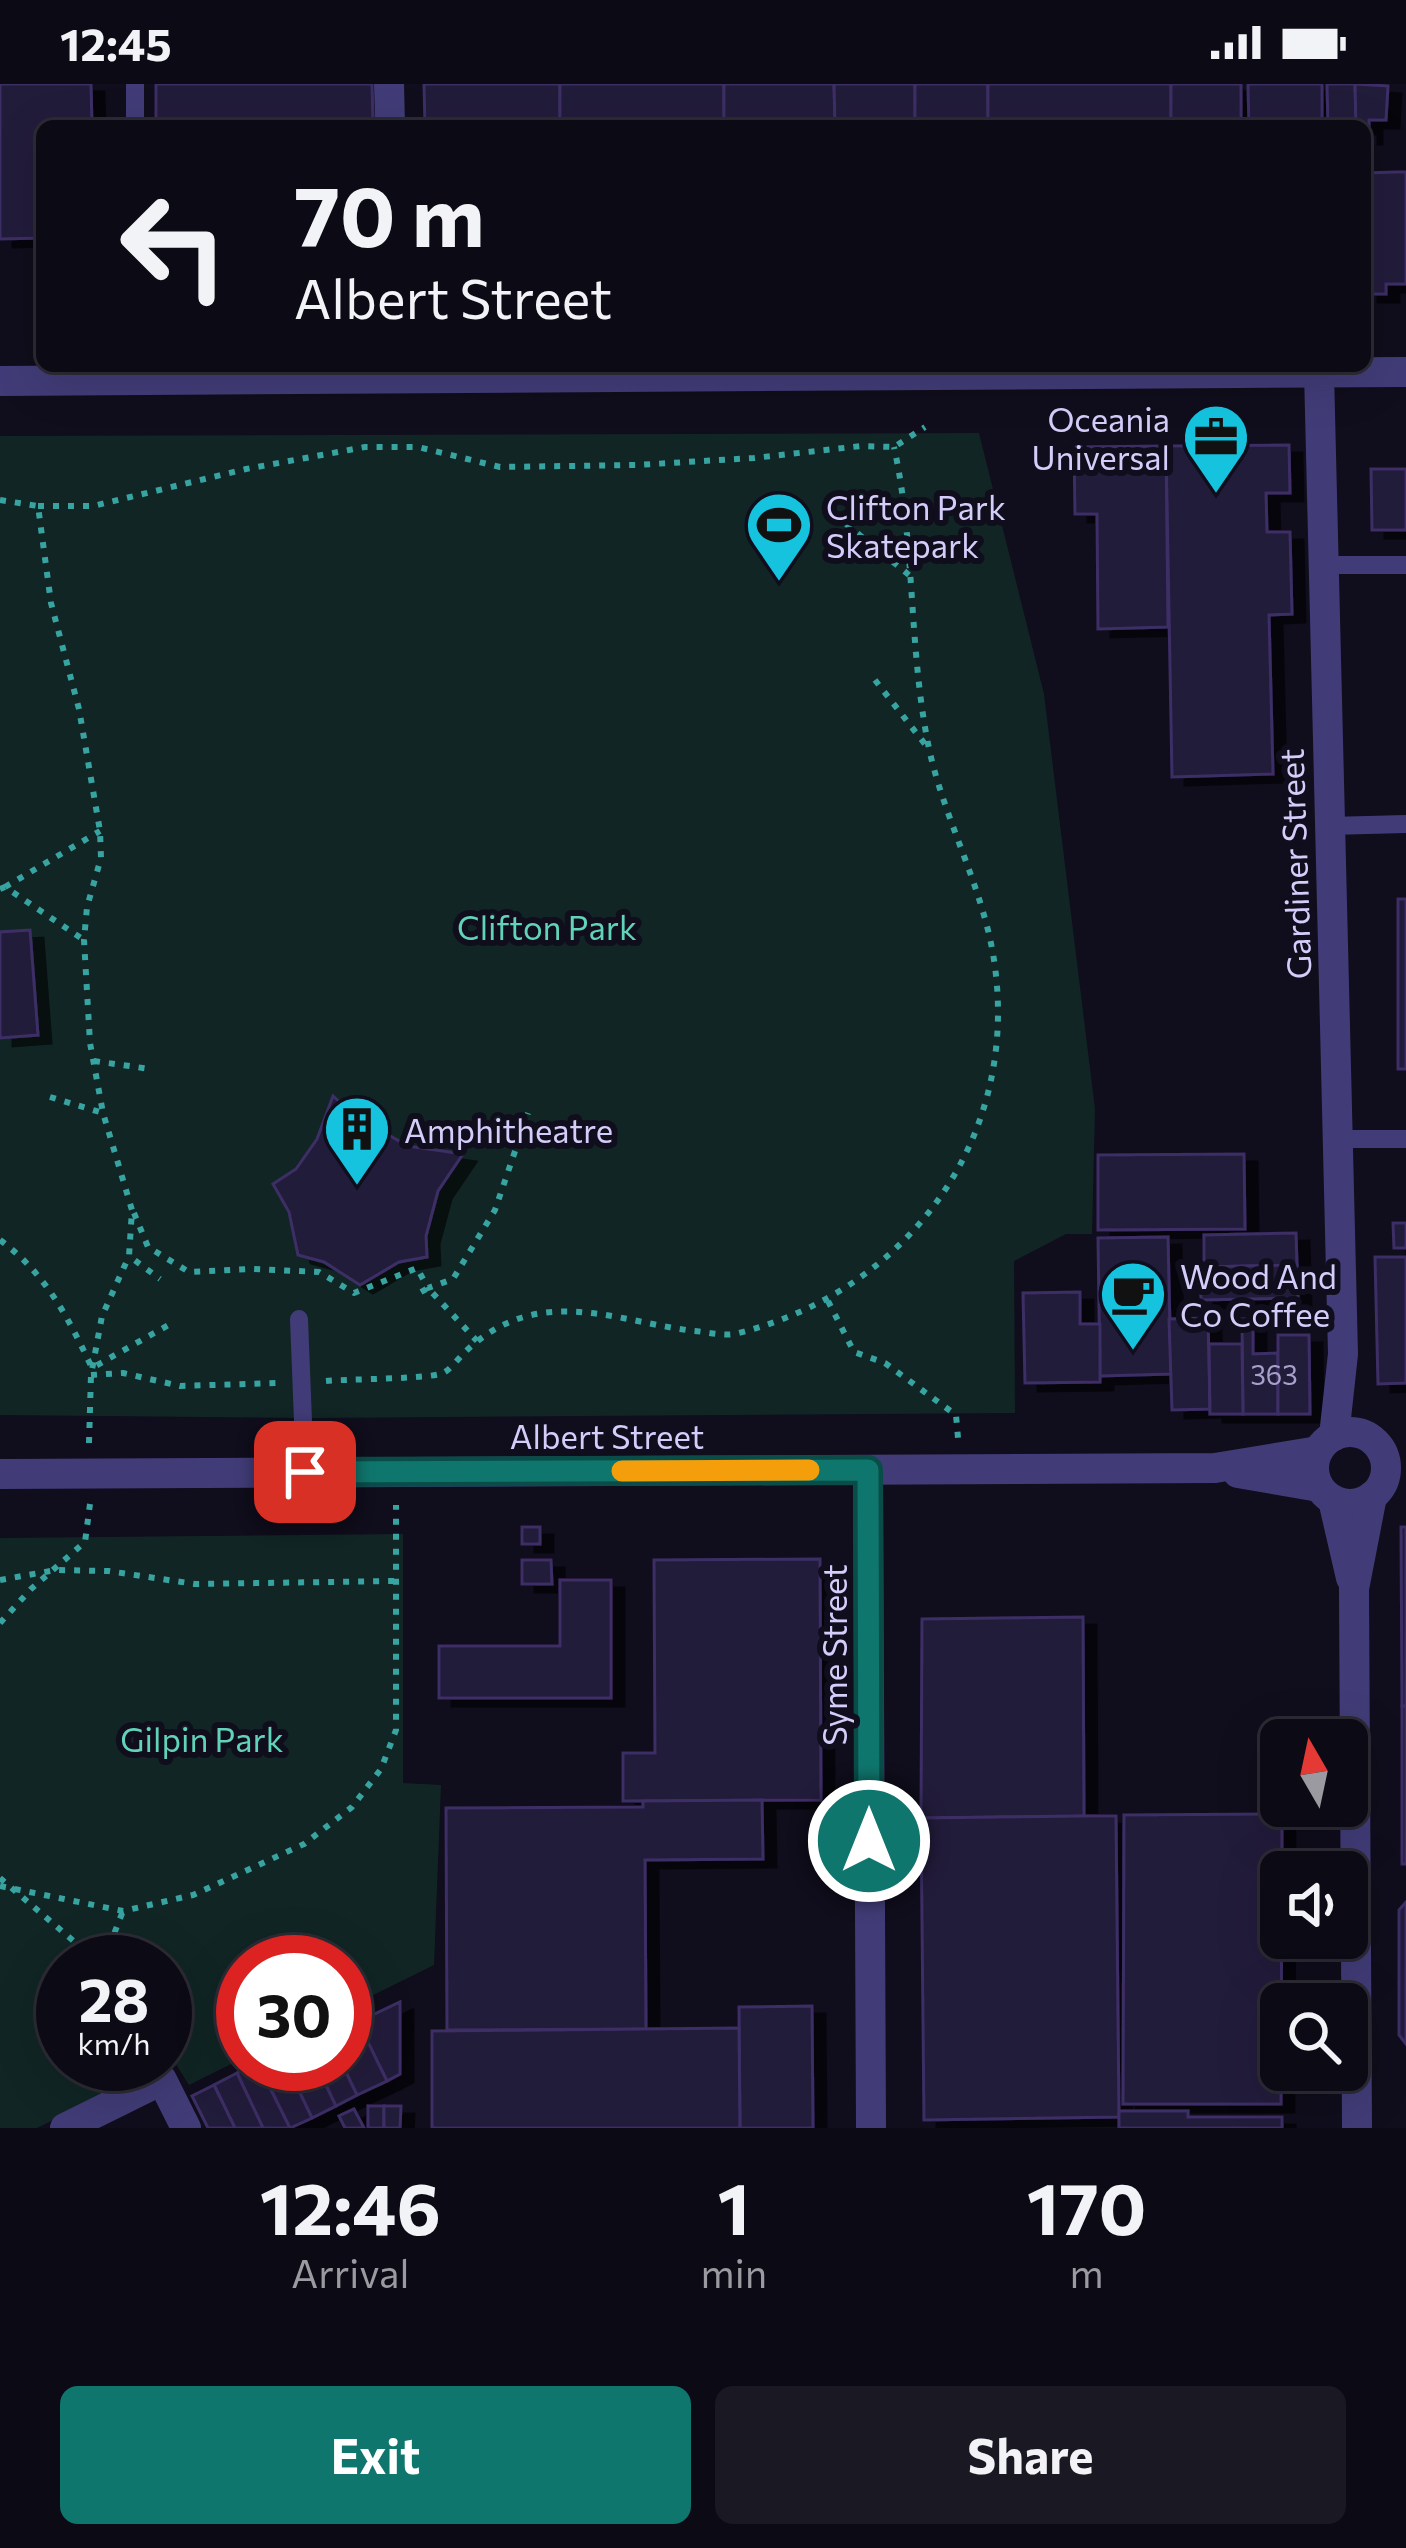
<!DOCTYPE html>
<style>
:root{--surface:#0c0a15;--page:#1a1822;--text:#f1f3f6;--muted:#9a9aa0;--line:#2c2b34;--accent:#0f766e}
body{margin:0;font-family:Commissioner,sans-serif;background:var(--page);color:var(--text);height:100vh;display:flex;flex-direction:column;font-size:45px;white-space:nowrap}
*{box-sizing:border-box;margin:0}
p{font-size:39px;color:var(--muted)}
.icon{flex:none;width:66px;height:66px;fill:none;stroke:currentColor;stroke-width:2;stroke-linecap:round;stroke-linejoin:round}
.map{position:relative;height:2044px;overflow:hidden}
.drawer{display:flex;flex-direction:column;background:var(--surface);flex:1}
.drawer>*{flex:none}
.top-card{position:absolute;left:36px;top:36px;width:1335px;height:252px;border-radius:18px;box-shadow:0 12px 48px #0002,0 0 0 3px var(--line);background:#0c0a15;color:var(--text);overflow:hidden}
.needle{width:78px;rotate:351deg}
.buttons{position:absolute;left:1260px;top:1635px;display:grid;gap:24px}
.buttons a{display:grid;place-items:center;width:108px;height:108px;border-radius:18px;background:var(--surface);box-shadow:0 12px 48px #0002,0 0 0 3px var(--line);font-size:60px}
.speed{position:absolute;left:36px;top:1851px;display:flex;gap:24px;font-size:60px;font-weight:700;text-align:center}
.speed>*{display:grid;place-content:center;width:156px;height:156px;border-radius:50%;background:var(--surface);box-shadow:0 12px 48px #0002,0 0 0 3px var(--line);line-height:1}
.speed small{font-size:30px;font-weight:400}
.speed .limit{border:18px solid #d22;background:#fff;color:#111}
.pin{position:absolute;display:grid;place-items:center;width:102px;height:102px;color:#fff;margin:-51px;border-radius:24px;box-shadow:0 6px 18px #0006}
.me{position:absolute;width:132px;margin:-66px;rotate:0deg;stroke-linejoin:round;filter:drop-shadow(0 0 9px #0008)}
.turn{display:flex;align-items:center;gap:42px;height:252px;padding:0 60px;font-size:54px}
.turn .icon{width:156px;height:156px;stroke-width:2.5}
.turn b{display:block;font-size:84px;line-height:102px}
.eta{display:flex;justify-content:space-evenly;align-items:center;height:204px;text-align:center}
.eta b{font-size:72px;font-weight:700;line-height:84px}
.cta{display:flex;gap:24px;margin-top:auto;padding:24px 60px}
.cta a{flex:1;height:138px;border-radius:18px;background:var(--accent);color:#fff;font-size:48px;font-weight:700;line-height:138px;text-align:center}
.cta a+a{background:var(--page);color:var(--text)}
.status{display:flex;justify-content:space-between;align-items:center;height:84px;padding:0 60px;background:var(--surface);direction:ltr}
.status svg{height:33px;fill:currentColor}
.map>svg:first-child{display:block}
</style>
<div class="status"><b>12:45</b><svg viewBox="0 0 49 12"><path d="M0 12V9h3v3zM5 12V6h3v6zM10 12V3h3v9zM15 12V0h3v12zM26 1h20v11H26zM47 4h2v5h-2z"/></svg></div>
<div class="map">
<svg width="1406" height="2044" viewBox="0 0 1406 2044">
<defs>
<filter id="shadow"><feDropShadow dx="13" dy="8" stdDeviation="0" flood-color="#0009"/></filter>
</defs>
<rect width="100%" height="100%" fill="#100d1c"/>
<!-- green -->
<g fill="#112525" fill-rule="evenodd">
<polygon points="979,349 1044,610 1095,1025 1092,1150 1066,1150 1014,1177 1015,1329 312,1334 0,1331 0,352"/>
<path d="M403 1450V1699L441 1701 434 1881 345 1925V1878H243V1974L189 2001 174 1977 37 2044H0V1454ZM63 1878H165V1980H63Z"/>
</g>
<!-- building -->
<g fill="#231b3b" stroke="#3c2f65" stroke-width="3" filter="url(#shadow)">
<polygon points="0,0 91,0 92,42 42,42 42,154 0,155"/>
<polygon points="156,0 372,0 373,42 156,42"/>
<polygon points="424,0 560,0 560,42 425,42"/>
<rect x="560" y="0" width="164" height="42"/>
<polygon points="724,0 834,0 835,42 724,42"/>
<polygon points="834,0 915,0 915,42 835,42"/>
<rect x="915" y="0" width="73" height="42"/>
<rect x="988" y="0" width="183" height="42"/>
<rect x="1171" y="0" width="70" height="42"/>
<polygon points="1248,0 1322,0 1322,42 1249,42"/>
<polygon points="1327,0 1355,0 1356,42 1328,42"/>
<polygon points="1355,0 1388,2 1386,36 1369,36 1369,52 1365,52 1365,42 1356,42"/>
<polygon points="1396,88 1406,88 1406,200 1386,200 1386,210 1365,210 1365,89"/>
<polygon points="1289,361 1290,409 1266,409 1267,448 1290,448 1292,530 1269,531 1273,690 1172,693 1166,362"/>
<polygon points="1166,362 1168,543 1098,545 1097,430 1075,430 1074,363"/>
<polygon points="1371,385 1406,385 1406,446 1372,446"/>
<rect x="1398" y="815" width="8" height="170"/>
<polygon points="30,846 38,951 0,954 0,848"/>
<polygon points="333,1012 355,1032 408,1062 463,1070 438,1107 426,1152 427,1173 399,1178 360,1201 324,1178 298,1171 289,1128 273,1100 296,1085 317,1055"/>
<polygon points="1244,1070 1245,1145 1098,1146 1098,1071"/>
<polygon points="1393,1139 1406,1139 1406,1164 1394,1164"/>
<polygon points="1296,1149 1297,1181 1204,1183 1204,1151"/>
<polygon points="1168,1153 1171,1290 1100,1292 1098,1154"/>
<polygon points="1375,1173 1406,1173 1406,1299 1378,1300"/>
<polygon points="1297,1181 1298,1214 1201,1216 1200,1183"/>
<polygon points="1080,1208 1080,1240 1100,1240 1100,1298 1025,1299 1023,1209"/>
<polygon points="1208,1234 1210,1325 1172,1326 1169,1235"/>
<polygon points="1242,1235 1253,1235 1253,1270 1278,1269 1278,1330 1243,1330"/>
<polygon points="1278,1251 1309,1251 1310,1330 1278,1330"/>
<polygon points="1209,1260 1242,1260 1243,1330 1210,1330"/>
<rect x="522" y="1443" width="18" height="17"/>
<polygon points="1401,1443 1406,1443 1406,1622 1402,1622"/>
<polygon points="820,1475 821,1716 623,1717 623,1669 655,1669 654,1476"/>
<polygon points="522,1476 551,1476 552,1500 522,1500"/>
<polygon points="560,1496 611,1496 611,1614 439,1614 439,1562 560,1562"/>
<polygon points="1083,1533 1084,1732 921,1734 922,1535"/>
<rect x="1402" y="1622" width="4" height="158"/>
<polygon points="762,1716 763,1775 645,1776 646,1945 447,1946 446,1724 643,1723 643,1717"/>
<polygon points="1282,1730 1281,2020 1123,2020 1124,1731"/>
<polygon points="1084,1732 1116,1732 1119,2033 924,2036 921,1734"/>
<polygon points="1406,1818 1406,1960 1399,1951 1399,1826"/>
<polygon points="400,1918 400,1990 387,1997 358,1938"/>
<polygon points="812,1922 813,2044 740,2044 739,1923"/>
<polygon points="358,1938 387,1997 357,2011 342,1980 345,1945"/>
<polygon points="739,1944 740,2044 432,2044 432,1947"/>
<polygon points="258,1980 290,2044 263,2044 237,1989"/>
<polygon points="286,1980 316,1980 336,2022 312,2034"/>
<polygon points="286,1980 312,2034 290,2044 259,1981"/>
<polygon points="316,1980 342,1980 357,2011 336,2022"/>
<polygon points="237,1989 263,2044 235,2044 214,2001"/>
<polygon points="214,2001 235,2044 208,2044 192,2012"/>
<rect x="368" y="2022" width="16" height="22"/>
<polygon points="384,2022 401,2022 400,2044 384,2044"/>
<polygon points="354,2025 364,2044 345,2044 339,2032"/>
<polygon points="1119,2027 1188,2027 1188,2033 1282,2033 1282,2044 1119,2044"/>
</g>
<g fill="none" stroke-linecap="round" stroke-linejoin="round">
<!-- path -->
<g stroke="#38a4a1" stroke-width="6" stroke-dasharray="6 9" stroke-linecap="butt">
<polyline points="0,416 38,422 51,519 79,625 100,747 101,774 87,823 84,856 90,959 103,1029 132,1126 129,1172 160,1195"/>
<polyline points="38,422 93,422 246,385 365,363 418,363 500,383 636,381 754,374 861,362 894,363 925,343"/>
<polyline points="846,440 909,491"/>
<polyline points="875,596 928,664"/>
<polyline points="5,803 100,747"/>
<polyline points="0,805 5,803 84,856"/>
<polyline points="94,977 150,985"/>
<polyline points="50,1013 103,1029"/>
<polyline points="134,1129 148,1163 189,1188 252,1185 319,1188 354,1209 417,1184 428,1204 453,1195 495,1126 528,1029"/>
<path d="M0 1156C46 1190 68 1233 92 1284L172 1239"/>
<polyline points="421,1208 428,1204 477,1257"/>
<polyline points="828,1217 854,1268 885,1279 956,1331 958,1354"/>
<polyline points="91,1291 123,1289 180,1302 277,1299"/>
<path d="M326 1297C346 1295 431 1295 443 1289 450 1286 458 1275 463 1270 485 1248 510 1234 542 1229 593 1222 643 1241 694 1247 709 1248 724 1253 739 1249 909 1206 1021 1053 994 876 983 804 946 739 930 669 908 568 916 463 894 363"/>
<polyline points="89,1359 91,1291 102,1232 129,1172"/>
<polyline points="0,1496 56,1486 108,1487 195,1500 395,1497"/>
<polyline points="0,1539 31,1505 85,1458 90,1420"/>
<polyline points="0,1794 98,1878"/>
<polyline points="0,1802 123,1827 193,1811 304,1760 352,1723 381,1685 396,1646 396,1421"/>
<polyline points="110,1878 112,1855 123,1827"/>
</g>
<!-- service -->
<g stroke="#413c77" stroke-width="18">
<polyline points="135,0 135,42"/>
<polyline points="1323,481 1406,481"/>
<polyline points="1329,742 1406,740"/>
<polyline points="1338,1055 1406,1055"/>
<polyline points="299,1235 305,1388"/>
</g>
<!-- minor -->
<g stroke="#413c77" stroke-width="30">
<polyline points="389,0 390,42"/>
<polyline points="1319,288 1343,1270 1334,1352"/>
<circle cx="1350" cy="1384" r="36"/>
<polyline points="868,1386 871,2044"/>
<polyline points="1238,1389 1319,1403"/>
<polyline points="0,1390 1215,1384 1318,1367"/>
<polyline points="1333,1416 1351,1494"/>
<polyline points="65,2044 162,1996 186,2044"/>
<polyline points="1357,2044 1354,1505 1372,1412"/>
</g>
<!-- tertiary -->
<polyline stroke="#413c77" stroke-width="30" points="0,297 1406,288"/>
</g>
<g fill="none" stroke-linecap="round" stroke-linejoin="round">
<!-- route casing -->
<g stroke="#0a4d48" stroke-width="30">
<polyline id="route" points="305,1388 868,1386 869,1757"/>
</g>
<!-- route -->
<use href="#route" stroke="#0f766e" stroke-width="21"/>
<!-- slow -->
<polyline stroke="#f59e0b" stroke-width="21" points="622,1387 809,1386"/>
</g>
<!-- icons -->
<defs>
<g id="office-pin" transform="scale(3.45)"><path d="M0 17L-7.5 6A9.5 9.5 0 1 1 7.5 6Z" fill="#15c3df" stroke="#100d1c"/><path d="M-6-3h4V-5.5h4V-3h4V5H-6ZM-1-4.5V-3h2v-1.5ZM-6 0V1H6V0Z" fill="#111"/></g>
<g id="stadium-pin" transform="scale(3.45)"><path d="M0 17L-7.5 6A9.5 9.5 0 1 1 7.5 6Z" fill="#15c3df" stroke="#100d1c"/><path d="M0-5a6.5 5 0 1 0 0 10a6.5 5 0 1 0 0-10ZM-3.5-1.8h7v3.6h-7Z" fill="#111"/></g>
<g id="building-pin" transform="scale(3.45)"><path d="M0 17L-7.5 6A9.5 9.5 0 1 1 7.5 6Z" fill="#15c3df" stroke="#100d1c"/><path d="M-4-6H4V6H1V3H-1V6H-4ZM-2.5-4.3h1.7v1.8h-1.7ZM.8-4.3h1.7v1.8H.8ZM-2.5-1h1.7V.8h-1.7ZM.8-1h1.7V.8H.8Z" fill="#111"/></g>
<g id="cafe-pin" transform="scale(3.45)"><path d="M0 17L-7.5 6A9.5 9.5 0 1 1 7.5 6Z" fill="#15c3df" stroke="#100d1c"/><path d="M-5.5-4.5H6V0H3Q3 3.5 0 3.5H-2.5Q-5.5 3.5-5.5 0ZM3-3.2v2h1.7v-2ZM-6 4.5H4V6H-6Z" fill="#111"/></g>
</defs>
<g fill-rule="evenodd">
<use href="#office-pin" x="1216" y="353"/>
<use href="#stadium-pin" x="779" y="441"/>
<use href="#building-pin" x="357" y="1045"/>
<use href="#cafe-pin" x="1133" y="1210"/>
</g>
<g text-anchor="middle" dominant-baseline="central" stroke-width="12" stroke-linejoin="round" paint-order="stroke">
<!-- number labels -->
<g font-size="27" fill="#a8a0ca">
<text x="1274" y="1290">363</text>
</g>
<!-- poi labels -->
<g font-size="33" fill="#d4cdfa" stroke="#100d1c" text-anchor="start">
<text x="1170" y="334" text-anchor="end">Oceania<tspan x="1170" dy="38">Universal</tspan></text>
<text x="826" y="422">Clifton Park<tspan x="826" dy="38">Skatepark</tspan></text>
<text x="404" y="1045">Amphitheatre</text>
<text x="1180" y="1191">Wood And<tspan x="1180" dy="38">Co Coffee</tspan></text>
</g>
<!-- street labels -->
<g font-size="33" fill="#d4cdfa" stroke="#100d1c">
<text transform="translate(1294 780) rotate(-92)">Gardiner Street</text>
<text x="607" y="1351">Albert Street</text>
<text transform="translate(833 1571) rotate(-90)">Syme Street</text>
</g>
<!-- park labels -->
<g font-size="33" fill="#61d3ba" stroke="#100d1c">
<text x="547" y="842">Clifton Park</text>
<text x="202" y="1654">Gilpin Park</text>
</g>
</g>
</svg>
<div class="buttons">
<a><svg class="needle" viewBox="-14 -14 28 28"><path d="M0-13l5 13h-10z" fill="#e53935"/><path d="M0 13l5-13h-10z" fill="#9a9aa0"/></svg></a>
<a><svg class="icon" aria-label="sound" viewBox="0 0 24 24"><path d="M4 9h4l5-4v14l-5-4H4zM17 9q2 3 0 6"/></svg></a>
<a><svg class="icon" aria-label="search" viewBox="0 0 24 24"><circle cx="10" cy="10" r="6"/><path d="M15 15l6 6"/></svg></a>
</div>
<div class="speed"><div>28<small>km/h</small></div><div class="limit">30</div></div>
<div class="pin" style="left:305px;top:1388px;background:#d93025"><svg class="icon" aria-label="arrive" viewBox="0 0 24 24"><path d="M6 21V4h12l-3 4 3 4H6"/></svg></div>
<svg class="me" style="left:869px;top:1757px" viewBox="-20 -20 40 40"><circle r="17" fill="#0f766e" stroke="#fff" stroke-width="3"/><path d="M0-11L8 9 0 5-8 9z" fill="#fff"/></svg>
<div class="top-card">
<div class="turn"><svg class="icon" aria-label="left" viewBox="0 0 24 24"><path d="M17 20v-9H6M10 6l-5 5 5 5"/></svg><div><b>70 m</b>Albert Street</div></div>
</div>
</div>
<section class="drawer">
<div class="eta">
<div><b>12:46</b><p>Arrival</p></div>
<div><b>1</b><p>min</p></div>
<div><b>170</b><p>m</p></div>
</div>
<div class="cta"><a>Exit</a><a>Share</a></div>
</section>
